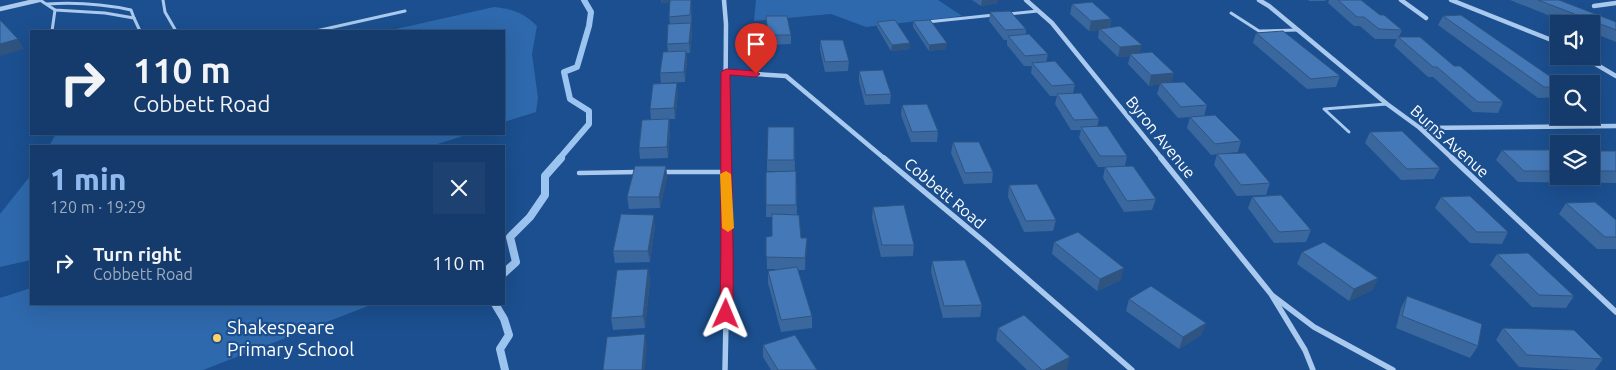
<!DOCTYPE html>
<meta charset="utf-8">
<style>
:root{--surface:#143b6b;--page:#1d4271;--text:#f1f3f6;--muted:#9dadc1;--line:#33557e;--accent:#90b9f0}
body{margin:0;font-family:Ubuntu,sans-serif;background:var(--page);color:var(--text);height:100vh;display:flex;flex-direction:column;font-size:19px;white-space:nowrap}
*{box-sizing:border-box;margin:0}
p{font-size:16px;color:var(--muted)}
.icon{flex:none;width:28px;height:28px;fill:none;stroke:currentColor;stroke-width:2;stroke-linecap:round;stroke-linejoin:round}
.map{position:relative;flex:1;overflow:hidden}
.panel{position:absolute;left:30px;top:145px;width:475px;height:160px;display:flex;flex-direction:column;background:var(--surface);border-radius:0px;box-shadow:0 5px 20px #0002,0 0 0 1px var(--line)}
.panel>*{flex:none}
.top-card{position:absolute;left:30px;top:30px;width:475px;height:105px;border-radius:0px;box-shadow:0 5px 20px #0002,0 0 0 1px var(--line);background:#143b6b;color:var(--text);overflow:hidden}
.controls{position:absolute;left:1550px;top:15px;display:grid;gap:10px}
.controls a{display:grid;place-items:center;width:50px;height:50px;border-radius:0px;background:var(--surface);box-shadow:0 5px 20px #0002,0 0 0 1px var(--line);font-size:25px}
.pin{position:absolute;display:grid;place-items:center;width:42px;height:42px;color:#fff;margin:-51px -21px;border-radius:50% 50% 50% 0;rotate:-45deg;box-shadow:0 0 5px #0007}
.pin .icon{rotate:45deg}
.me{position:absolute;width:55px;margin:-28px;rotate:1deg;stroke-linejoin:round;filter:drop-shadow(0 0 4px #0008)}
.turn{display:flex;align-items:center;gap:18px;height:105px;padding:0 20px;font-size:22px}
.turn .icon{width:65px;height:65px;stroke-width:2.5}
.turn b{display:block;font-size:35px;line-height:42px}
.round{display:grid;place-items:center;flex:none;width:52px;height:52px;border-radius:0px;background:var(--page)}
.overview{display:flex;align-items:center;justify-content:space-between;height:85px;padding:0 20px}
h1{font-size:30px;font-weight:800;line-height:38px;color:var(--accent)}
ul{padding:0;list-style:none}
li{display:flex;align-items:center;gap:15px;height:65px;padding:0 20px}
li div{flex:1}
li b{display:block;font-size:19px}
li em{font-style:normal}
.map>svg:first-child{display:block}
</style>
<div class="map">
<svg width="1616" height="370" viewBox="0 0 1616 370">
<rect width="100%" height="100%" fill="#1b4f8f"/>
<!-- green -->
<g fill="#2e69ad">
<polygon points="756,0 938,0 962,16 866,27 831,14 754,21"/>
<path d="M494 7C513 9 524 13 537 26L532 54 538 98 536 112 504 122V31H387Z"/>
<polygon points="56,134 469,134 431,146 49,146"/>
<polygon points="31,175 31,260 0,267 0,214"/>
<polygon points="31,288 31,304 373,304 203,370 0,370 0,298"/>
</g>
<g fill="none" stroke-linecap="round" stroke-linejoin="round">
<!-- stream-far1 -->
<polyline stroke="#9cc4f0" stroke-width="6" points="559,159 589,124 589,111 570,99 564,72 577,67 589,26 591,12 584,0"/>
<!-- stream -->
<g stroke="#9cc4f0" stroke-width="8">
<polyline points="504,273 516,262 510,237 530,217 545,195 545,176 561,158"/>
<polyline points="495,304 504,319 509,335 500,349 505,370"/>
</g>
<!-- service-far1 -->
<g stroke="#a9c9ee" stroke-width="3">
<polyline points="40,0 55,10 105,13 134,18 140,31"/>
<polyline points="163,0 165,12 176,31"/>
<path d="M47 4C76 2 103 4 131 10L134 18"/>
<polyline points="1231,13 1259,31 1298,30"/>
<polyline points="1009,14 1038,11"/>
<polyline points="927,22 994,15"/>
<polyline points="52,31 55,10"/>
<polyline points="316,31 405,11"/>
<polyline points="1349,132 1324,109 1387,104"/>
</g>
<!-- service -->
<g stroke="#a9c9ee" stroke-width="4.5">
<polyline points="661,172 725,172"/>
<polyline points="579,173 637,172"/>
</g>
<!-- minor-far1 -->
<g stroke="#a9c9ee" stroke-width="4.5">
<polyline points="724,0 726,24 725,159"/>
<polyline points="1026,0 1052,23 1162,159"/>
<polyline points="1259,0 1269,6 1387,104 1420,128 1453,159"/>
<polyline points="1401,0 1426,18"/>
<polyline points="1451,0 1559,43"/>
<polyline points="1594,6 1616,3"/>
<polyline points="0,9 39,0"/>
<polyline points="1582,56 1616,76"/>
<polyline points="726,72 786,76 885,159"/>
<polyline points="1579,116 1593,126"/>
<polyline points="1420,128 1616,126"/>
</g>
<!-- minor -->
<g stroke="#a9c9ee" stroke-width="5.5">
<polyline points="884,158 987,244 1132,370"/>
<polyline points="1161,158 1271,294 1305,350 1313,370"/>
<polyline points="1452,158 1616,312"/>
<polyline points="1273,296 1314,327 1393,370"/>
<polyline points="725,370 728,221 725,158"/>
</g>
</g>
<!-- wall -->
<g fill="#3a679d">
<polygon points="661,0 691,0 692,32 690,53 686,53 687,61 685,82 661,83 660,73 668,52 667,44 670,24 669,17 670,2 662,3"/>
<polygon points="972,0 998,0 998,3 981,6"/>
<polygon points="1308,0 1326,0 1325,1 1309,1"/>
<polygon points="1329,0 1361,0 1380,15 1402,30 1399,37 1454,66 1503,102 1498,113 1473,112 1433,77 1428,77 1394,46 1397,39 1375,39 1360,26 1354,26 1328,3"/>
<polygon points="1510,0 1559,0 1616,22 1616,42 1591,32 1591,24 1570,24"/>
<polygon points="1072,4 1111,19 1110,27 1172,83 1207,105 1204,116 1178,118 1157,94 1160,84 1149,86 1128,64 1130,56 1118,57 1098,38 1099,30 1089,31 1070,14"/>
<polygon points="990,12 1026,29 1026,34 1048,54 1046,62 1075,84 1073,93 1099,119 1097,127 1127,156 1125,166 1156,199 1152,210 1124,212 1103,178 1105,167 1098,167 1079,138 1081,130 1071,130 1055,104 1057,96 1050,96 1031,73 1032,66 1024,66 1007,45 1007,40 1004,40 989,21"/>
<polygon points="766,16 791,35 791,44 768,45"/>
<polygon points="1443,16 1559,84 1559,97 1538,98 1438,25"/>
<polygon points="913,21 946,49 929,51 913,27"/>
<polygon points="877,22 910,49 891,51 877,27"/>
<polygon points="1256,33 1340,76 1336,87 1307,89 1253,43"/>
<polygon points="820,40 849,61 848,71 825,72 820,50"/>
<polygon points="859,71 891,94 890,104 865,105 859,81"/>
<polygon points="678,93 675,119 669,119 670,130 668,158 640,159 639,148 651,120 650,109"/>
<polygon points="902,105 938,131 937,142 911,142 901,115"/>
<polygon points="1190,117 1241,141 1238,152 1211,155 1187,128"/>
<polygon points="794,127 795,171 796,171 797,215 801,238 807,238 805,270 798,270 812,316 812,328 781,332 768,283 768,271 778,269 767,269 766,237 772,236 772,217 766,217 766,205 786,171 767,171 767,160"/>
<polygon points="1370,132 1440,168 1434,179 1401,180 1365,143"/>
<polygon points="953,142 993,172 992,183 964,184 951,153"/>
<polygon points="1502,150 1559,150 1559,176 1591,176 1591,151 1616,151 1616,183 1518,182 1496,160"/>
<polygon points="1217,154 1270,183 1266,195 1237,196 1214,165"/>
<polygon points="666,166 667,177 660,208 629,209 627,197"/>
<polygon points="1009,185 1056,220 1053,231 1024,232 1008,197"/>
<polygon points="1252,197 1311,230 1306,242 1274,243 1248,208"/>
<polygon points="1441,197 1508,232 1502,244 1470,243 1435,208"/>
<polygon points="1566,203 1616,220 1616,249 1597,249 1559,214"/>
<polygon points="873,207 914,245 913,256 881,257 872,218"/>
<polygon points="655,226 650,262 615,263 613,251"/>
<polygon points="1054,242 1121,280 1097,291 1052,254"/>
<polygon points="1302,252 1378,278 1372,290 1349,301 1297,264"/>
<polygon points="1497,254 1574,296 1566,308 1532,307 1490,265"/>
<polygon points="932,261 982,305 980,317 943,318 931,272"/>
<polygon points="648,269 650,280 645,328 613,330 611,318"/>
<polygon points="1407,296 1478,346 1470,358 1396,328 1401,308"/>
<polygon points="1129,299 1206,323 1201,335 1179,349 1126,311"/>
<polygon points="998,328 1067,369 1066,370 1027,370 996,340"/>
<polygon points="1503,328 1603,359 1595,370 1576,370 1519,367 1496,340"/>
<polygon points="763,345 817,370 771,370 763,357"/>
</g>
<!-- shaded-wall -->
<g fill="#305480">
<polygon points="662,0 683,0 662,3"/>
<polygon points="691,0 692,32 690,53 689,43 691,23"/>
<polygon points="982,0 998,0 998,3 981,6"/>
<polygon points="1111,19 1109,29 1100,29 1099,30 1089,31 1091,21"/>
<polygon points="18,39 24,49 0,56 0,44"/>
<polygon points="910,43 910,49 891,51 892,45"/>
<polygon points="947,43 946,49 929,51 929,45"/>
<polygon points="1142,45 1139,55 1130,54 1130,56 1118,57 1120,47"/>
<polygon points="686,51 687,61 685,82 684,72"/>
<polygon points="1174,73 1172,83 1149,86 1151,75"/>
<polygon points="677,83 678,93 675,119 674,108"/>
<polygon points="669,119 670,130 668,158 667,147"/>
<polygon points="666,166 667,177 660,208 659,197"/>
<polygon points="654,215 655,226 650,262 648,251"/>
<polygon points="807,238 807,249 805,270 805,258"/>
<polygon points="1124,268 1121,280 1097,291 1100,279"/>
<polygon points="648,269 650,280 645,328 643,316"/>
<polygon points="1378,278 1372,290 1349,301 1354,289"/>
<polygon points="1206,323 1201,335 1179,349 1183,337"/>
<polygon points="645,334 647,346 645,370 642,370"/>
<polygon points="1070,357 1067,369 1066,370 1044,370"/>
</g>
<!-- building -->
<g fill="#4478b7" stroke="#305480">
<polygon points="670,0 691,0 690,15 669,17"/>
<polygon points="1338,0 1361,0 1380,15 1384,15 1402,30 1379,29 1364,17 1357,17"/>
<polygon points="1538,0 1559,0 1616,22 1616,30"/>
<polygon points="1092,2 1111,19 1091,21 1072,4"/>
<polygon points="1010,11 1026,29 1005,30 990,12"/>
<polygon points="1461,15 1561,84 1559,84 1559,87 1544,87 1443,16"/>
<polygon points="766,16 787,16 791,35 768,35"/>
<polygon points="0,20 18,39 0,44"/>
<polygon points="895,20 910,43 892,45 877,22"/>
<polygon points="930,20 947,43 929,45 913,21"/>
<polygon points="691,23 689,43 667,44 668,24"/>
<polygon points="1120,26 1142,45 1120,47 1100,29"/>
<polygon points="1283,31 1340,76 1311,79 1256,33"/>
<polygon points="1029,34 1048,54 1025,56 1008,36"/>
<polygon points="1398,37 1420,37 1454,66 1460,66 1503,102 1478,102 1437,67 1433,67"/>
<polygon points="820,40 843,40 849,61 825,62"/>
<polygon points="686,51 684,72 660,73 663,52"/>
<polygon points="1152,52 1174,73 1151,75 1130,54"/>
<polygon points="1055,61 1075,84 1052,86 1032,63"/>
<polygon points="883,70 891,94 866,95 859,71"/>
<polygon points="1184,82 1207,105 1181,107 1160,83"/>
<polygon points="677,83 674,108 650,109 653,84"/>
<polygon points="1081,93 1099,119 1074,120 1057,94"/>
<polygon points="927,104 938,131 912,132 902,105"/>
<polygon points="1215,115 1241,141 1215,144 1190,117"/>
<polygon points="669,119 667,147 639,148 642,120"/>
<polygon points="1107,126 1127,156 1100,156 1081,127"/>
<polygon points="768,127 794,127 794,160 767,160"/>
<polygon points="1402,131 1440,168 1407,169 1370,132"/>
<polygon points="953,142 979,142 993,172 965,173"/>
<polygon points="1502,150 1559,150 1559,171 1524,171"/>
<rect x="1591" y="151" width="25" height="20"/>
<polygon points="1245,153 1270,183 1241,185 1217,154"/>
<polygon points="635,166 666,166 659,197 627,197"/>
<polygon points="1133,166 1156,199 1127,201 1105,167"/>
<polygon points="796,171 796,205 766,205 766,172"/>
<polygon points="1037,184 1056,220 1026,221 1009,185"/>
<polygon points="1281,195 1311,230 1279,232 1252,197"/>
<polygon points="1470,196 1508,232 1477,232 1441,197"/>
<polygon points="1595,202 1616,220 1616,237 1605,237 1566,203"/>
<polygon points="904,205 914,245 882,245 873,207"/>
<polygon points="621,214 654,215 648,251 613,251"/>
<polygon points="772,214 799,215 801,238 807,238 805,258 766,257 766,237 772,236"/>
<polygon points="1078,232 1124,268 1100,279 1054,242"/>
<polygon points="1324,242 1378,278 1354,289 1302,252"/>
<polygon points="1528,253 1574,296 1539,295 1497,254"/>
<polygon points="965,260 982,305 944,306 932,261"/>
<polygon points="797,267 812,316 781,320 768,271"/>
<polygon points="648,269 643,316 611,318 617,270"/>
<polygon points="1151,286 1206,323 1183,337 1129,299"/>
<polygon points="1407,296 1482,324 1478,346 1402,316"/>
<polygon points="1024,315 1070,357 1044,370 1042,370 998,328"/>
<polygon points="1503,328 1574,330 1603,359 1527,355"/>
<polygon points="645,334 642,370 603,370 607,337"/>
<polygon points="795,335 817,370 778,370 763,345"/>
</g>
<!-- route -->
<path fill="#e11d48" stroke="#92132f" d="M726 69 756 71 760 74 756 77 730 75C731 155 734 234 733 314L731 317H722L720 314C722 233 720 153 721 72Z"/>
<!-- slow -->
<polygon fill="#f59e0b" points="726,171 731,174 734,228 728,232 722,228 720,174"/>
<!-- markers -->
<circle fill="#ffd166" stroke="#1b4f8f" stroke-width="2" cx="217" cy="338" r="5"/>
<g text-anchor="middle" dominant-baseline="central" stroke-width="4.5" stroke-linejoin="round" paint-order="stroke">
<!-- street labels -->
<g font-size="16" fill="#fff" stroke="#1b4f8f">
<text transform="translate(1161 137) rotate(51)">Byron Avenue</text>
<text transform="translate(1450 141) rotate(42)">Burns Avenue</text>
<text transform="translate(945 193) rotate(40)">Cobbett Road</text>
</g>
<!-- near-poi labels -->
<g font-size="19" fill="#fff" stroke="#1b4f8f" text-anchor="start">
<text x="227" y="327">Shakespeare<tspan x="227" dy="22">Primary School</tspan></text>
</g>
</g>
</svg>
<div class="controls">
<a><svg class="icon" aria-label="sound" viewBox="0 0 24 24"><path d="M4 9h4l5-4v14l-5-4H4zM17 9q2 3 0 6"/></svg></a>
<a><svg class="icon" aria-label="search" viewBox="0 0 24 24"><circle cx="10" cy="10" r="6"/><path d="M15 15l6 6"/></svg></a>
<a><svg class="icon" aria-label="layers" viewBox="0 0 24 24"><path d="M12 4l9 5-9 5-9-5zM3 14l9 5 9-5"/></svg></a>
</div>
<div class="pin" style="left:756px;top:74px;background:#d93025"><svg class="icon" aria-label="arrive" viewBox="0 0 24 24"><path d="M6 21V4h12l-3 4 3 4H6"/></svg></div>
<svg class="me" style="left:726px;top:314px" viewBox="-20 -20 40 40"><path d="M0-17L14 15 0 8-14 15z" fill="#e11d48" stroke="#fff" stroke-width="4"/></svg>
<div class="top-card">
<div class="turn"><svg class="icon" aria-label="right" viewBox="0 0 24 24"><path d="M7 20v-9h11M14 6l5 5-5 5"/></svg><div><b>110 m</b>Cobbett Road</div></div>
</div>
<section class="panel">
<div class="overview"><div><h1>1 min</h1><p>120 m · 19:29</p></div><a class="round"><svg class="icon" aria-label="close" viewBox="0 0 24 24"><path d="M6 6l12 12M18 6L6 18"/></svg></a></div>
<ul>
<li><svg class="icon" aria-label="right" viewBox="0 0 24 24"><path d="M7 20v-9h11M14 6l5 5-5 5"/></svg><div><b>Turn right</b><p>Cobbett Road</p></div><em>110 m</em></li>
</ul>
</section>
</div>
